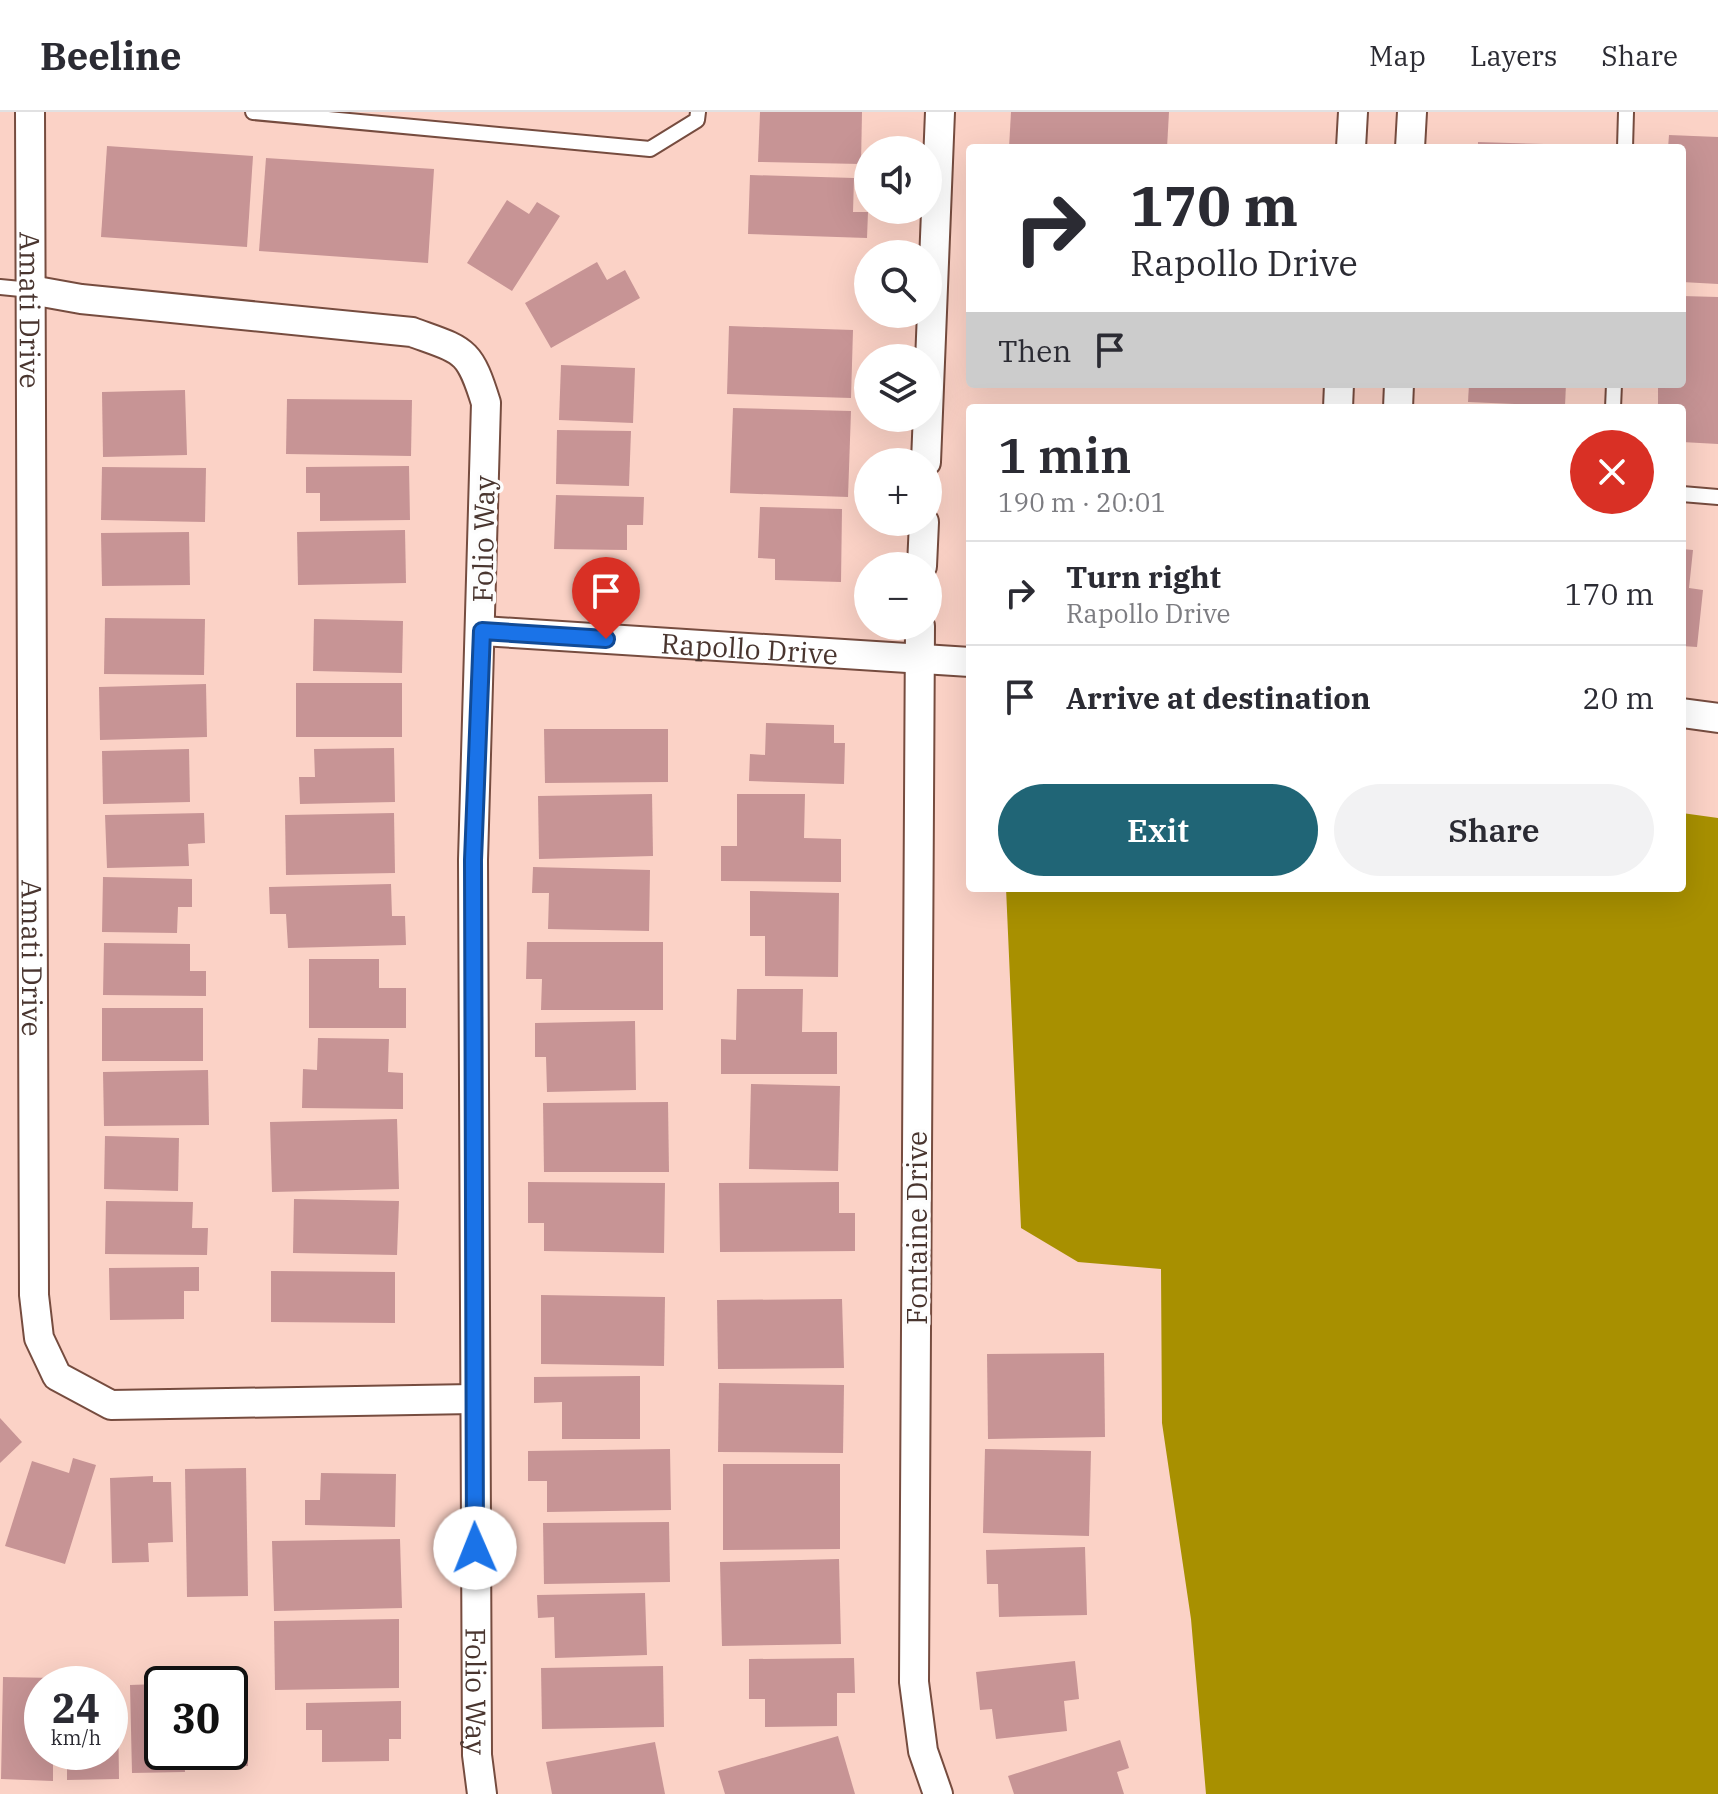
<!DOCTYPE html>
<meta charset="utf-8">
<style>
:root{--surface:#fff;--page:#f2f2f3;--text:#2b2b33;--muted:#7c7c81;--line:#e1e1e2;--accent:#206576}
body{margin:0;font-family:"IBM Plex Serif",serif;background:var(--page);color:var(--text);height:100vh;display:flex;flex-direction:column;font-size:30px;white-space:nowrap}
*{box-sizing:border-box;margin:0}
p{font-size:26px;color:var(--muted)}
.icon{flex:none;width:44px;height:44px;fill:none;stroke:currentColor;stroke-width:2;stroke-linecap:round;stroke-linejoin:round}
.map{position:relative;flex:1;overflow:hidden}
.side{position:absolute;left:966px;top:292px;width:720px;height:488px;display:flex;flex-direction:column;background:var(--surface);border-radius:8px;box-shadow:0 8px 32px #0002}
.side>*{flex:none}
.banner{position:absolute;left:966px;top:32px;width:720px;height:244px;border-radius:8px;box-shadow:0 8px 32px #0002;background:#fff;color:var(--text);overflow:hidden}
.fabs{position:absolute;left:854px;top:24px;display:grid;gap:16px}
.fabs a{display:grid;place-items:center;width:88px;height:88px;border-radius:50%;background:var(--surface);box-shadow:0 8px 32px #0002;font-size:40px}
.speed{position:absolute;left:24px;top:1554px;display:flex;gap:16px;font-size:40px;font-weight:700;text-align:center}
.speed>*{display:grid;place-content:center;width:104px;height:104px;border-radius:50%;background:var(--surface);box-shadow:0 8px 32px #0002;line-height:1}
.speed small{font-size:20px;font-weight:400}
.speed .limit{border:4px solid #111;border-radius:12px;background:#fff;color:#111}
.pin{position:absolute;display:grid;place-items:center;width:68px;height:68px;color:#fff;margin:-82px -34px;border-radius:50% 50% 50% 0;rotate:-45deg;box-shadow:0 0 8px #0007}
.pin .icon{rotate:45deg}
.me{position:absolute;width:88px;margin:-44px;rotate:359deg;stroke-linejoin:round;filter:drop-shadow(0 0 6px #0008)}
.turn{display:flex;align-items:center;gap:28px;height:168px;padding:0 32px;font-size:36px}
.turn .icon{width:104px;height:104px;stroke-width:2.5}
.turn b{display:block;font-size:56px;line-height:68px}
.then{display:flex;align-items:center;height:76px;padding:0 32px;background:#0003;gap:16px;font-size:30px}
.round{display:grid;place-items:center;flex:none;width:84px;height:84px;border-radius:42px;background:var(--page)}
.head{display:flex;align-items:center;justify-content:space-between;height:136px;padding:0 32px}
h1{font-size:48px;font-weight:600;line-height:60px}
.button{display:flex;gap:16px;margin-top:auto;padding:16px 32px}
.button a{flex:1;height:92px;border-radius:48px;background:var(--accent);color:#fff;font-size:32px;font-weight:600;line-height:92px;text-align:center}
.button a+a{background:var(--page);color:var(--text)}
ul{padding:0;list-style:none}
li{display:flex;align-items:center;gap:24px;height:104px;padding:0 32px;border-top:2px solid var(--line)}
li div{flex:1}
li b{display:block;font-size:30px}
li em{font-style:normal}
header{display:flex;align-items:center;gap:48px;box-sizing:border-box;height:112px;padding:0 40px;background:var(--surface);border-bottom:2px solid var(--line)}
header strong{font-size:38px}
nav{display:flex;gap:44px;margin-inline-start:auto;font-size:28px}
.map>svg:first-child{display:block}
</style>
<header>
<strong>Beeline</strong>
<nav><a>Map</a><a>Layers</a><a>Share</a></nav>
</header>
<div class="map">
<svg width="1718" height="1682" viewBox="0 0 1718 1682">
<rect width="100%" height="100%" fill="#fbd2c6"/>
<!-- water -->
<polygon fill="#a89000" points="1682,701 1718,706 1718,1682 1206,1682 1191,1507 1162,1311 1161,1157 1078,1150 1021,1116 1006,776 1682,776"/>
<!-- building -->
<g fill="#c79495">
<polygon points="760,0 862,0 861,52 758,50"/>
<polygon points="1011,0 1169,0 1167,36 1009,36"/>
<polygon points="1669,23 1718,25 1718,172 1682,170 1682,36 1668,36"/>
<polygon points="1478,30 1544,32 1544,36 1478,36"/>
<polygon points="107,34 253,44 247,135 101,125"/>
<polygon points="266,46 434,57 428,151 259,139"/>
<polygon points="750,63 854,66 853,100 868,100 867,126 748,122"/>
<polygon points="507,88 529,102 537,90 560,104 512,179 467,151"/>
<polygon points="597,150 607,168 625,158 640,186 551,236 525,191"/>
<polygon points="1682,184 1718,185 1718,332 1682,330 1682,296 1658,296 1658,272 1682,272"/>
<polygon points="729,214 853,218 851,286 727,282"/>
<polygon points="561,253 635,256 633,311 559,308"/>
<polygon points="1469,272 1566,272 1565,294 1468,290"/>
<polygon points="185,278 187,343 103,345 102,280"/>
<polygon points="287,287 412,288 411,344 286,342"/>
<polygon points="733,296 851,299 848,385 730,381"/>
<polygon points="557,318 631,319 629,374 556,372"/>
<polygon points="409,354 410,408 320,409 320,381 306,381 306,355"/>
<polygon points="102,355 206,356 205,410 101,408"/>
<polygon points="556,383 644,385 643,413 627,413 627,438 554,437"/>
<polygon points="760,395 842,397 841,470 775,468 775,447 758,446"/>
<polygon points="405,418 406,471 298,473 297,420"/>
<polygon points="189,420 190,473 102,474 101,421"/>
<polygon points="1682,437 1693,438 1689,476 1703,478 1697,535 1682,534"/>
<polygon points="105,506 205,507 204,563 104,562"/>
<polygon points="314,507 403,509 402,561 313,559"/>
<rect x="296" y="571" width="106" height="54"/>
<polygon points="206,572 207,625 100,628 99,575"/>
<polygon points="766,611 834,613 834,631 845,631 844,672 749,669 750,642 765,643"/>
<polygon points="544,617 668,617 668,670 545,671"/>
<polygon points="394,636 395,690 300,692 299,665 315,665 314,637"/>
<polygon points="189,637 190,690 103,692 102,639"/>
<polygon points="652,682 653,744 539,747 538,684"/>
<polygon points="737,682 805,682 804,726 841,727 841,770 721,769 721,734 737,734"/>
<polygon points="204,701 205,731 188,732 189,754 107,756 105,703"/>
<polygon points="394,701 395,761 286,763 285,703"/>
<polygon points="533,755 650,758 649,819 548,817 549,781 532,781"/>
<polygon points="103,765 192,767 192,795 178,795 177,821 102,820"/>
<polygon points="391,772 392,804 405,804 406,833 288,836 286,802 270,802 269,775"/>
<polygon points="750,779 839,781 838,865 765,864 765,824 750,824"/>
<polygon points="527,830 663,830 663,898 541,898 542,867 526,867"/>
<polygon points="104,831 190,832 190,859 206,859 206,884 103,883"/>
<polygon points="309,847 379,847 379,876 406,876 406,916 309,916"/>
<polygon points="737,877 803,877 802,920 837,920 837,962 721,962 721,927 736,928"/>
<rect x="102" y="896" width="101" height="53"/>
<polygon points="635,909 636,978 547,980 546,945 535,945 535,911"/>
<polygon points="318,926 389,927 388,960 403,961 403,997 302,996 303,957 317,958"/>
<polygon points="208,958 209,1013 104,1014 103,960"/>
<polygon points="751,972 840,974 838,1059 749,1057"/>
<polygon points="668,990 669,1060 544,1060 543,991"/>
<polygon points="397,1007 399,1077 272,1080 270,1010"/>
<polygon points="105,1024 179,1026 178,1079 104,1077"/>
<polygon points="528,1070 665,1071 664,1141 544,1139 544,1111 528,1111"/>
<polygon points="839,1070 839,1101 855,1101 855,1139 720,1140 719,1071"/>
<polygon points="294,1087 399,1089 397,1143 293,1141"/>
<polygon points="106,1089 193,1090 192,1116 208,1116 207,1143 105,1142"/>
<polygon points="199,1155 199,1179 184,1179 184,1207 110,1208 109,1156"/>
<polygon points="271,1159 395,1160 395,1211 271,1210"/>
<polygon points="541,1183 665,1185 664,1254 541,1252"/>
<polygon points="842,1187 844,1256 718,1257 717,1188"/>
<polygon points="1104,1241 1105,1325 988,1327 987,1242"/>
<polygon points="640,1264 640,1327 562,1327 562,1290 534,1291 534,1265"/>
<polygon points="719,1271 844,1273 843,1341 718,1340"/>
<polygon points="0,1306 22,1330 0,1351"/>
<polygon points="670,1337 671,1398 547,1400 547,1369 528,1369 528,1339"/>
<polygon points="985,1337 1091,1339 1089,1424 983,1421"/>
<polygon points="73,1346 96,1353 65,1452 5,1434 32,1349 69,1361"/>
<polygon points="723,1352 840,1352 840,1437 723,1438"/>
<polygon points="246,1356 248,1484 187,1485 185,1357"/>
<polygon points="321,1361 396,1362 395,1415 305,1413 305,1388 320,1388"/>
<polygon points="153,1364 153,1370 171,1370 173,1430 148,1431 149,1450 112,1451 110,1366"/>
<polygon points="669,1410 670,1470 544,1472 543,1411"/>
<polygon points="400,1427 402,1496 274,1499 272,1429"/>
<polygon points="1085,1435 1087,1503 999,1505 998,1472 987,1472 986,1438"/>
<polygon points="839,1447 841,1532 722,1534 720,1450"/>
<polygon points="645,1481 647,1543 555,1546 554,1505 538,1506 537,1483"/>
<polygon points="399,1507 399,1576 275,1578 274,1509"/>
<polygon points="854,1546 855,1581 837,1581 837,1614 765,1615 765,1587 749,1587 749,1547"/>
<polygon points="1075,1549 1079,1587 1064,1589 1067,1619 996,1627 992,1597 980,1598 976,1560"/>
<polygon points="663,1554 664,1615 542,1617 541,1556"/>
<polygon points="3,1565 55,1566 55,1572 42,1572 42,1640 53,1640 53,1669 1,1667"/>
<polygon points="246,1565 248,1654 197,1656 196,1640 230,1640 230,1572 221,1572 221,1566"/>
<polygon points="158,1572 158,1588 162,1588 162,1640 184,1640 185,1660 132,1661 130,1573"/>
<polygon points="401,1589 401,1627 389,1627 389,1649 322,1650 322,1618 306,1618 306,1591"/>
<polygon points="118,1595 119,1667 67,1668 67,1640 110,1640 110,1596"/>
<polygon points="838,1624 855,1682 725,1682 718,1659"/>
<polygon points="1120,1628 1129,1656 1117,1660 1124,1682 1014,1682 1008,1664"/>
<polygon points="655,1630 665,1682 552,1682 546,1650"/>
</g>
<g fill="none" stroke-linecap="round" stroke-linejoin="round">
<!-- service casing -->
<g stroke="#764c3f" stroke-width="18">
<g id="service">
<polyline points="253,0 650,37 697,8 698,0"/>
<polyline points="1625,36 1626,0"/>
<polyline points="0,175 31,178"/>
<polyline points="1613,296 1614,272"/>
<polyline points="1682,382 1718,385"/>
</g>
</g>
<!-- minor casing -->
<g stroke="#764c3f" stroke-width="32">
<g id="minor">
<path id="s1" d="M30 0 34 1183 39 1226 57 1264 111 1293 473 1287"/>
<polyline points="1351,36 1353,0"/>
<polyline points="1410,36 1412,0"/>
<path id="s2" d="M31 178 81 187 412 220C464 239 469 236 486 291L473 748 477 1643 482 1682"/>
<polyline points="1338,296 1339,272"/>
<polyline points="1398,296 1399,272"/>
<polyline points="926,350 940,0"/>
<polyline points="922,454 924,410"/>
<polyline points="920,514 914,1570 923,1639 938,1682"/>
<path id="s3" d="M482 519 970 550"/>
<polyline points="1682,601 1718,606"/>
</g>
</g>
<!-- service -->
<use href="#service" stroke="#fff" stroke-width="14"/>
<!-- minor -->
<use href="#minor" stroke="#fff" stroke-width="28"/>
</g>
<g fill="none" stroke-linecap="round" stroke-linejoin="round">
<!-- route casing -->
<g stroke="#114b97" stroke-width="20">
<polyline id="route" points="475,1436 473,748 482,519 606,527"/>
</g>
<!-- route -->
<use href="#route" stroke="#1a73e8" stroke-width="14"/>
</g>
<g text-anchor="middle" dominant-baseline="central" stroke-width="7" stroke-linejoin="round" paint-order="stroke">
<!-- street labels -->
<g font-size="28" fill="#49352f" stroke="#fdfdfd">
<text stroke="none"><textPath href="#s1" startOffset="198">Amati Drive</textPath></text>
<text transform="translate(483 427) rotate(-89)">Folio Way</text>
<text stroke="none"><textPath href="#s3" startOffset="268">Rapollo Drive</textPath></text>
<text stroke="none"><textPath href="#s1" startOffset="846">Amati Drive</textPath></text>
<text transform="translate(916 1116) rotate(-90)">Fontaine Drive</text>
<text stroke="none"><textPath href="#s2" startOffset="1782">Folio Way</textPath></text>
</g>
</g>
</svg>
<div class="fabs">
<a><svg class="icon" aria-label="sound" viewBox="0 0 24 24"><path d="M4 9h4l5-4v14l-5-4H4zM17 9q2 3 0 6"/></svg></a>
<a><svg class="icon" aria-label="search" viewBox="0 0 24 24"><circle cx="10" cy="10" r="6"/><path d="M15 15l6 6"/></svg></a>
<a><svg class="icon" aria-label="layers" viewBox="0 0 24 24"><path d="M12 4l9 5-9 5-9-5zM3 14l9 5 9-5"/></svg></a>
<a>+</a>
<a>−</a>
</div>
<div class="speed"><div>24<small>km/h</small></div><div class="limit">30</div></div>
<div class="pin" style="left:606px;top:527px;background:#d93025"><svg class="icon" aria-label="arrive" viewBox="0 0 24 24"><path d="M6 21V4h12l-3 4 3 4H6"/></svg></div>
<svg class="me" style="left:475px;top:1436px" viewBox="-20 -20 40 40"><circle r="19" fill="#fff"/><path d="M0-13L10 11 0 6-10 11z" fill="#1a73e8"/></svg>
<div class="banner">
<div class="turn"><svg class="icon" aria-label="right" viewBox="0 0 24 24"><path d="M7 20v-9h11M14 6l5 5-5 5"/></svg><div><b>170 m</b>Rapollo Drive</div></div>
<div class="then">Then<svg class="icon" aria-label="arrive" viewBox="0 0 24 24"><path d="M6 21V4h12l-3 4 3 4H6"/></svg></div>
</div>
<section class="side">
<div class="head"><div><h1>1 min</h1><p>190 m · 20:01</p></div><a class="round" style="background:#d93025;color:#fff"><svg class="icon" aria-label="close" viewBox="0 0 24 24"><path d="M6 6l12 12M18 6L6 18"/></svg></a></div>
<ul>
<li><svg class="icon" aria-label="right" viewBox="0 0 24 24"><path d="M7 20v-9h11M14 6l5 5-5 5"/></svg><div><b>Turn right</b><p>Rapollo Drive</p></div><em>170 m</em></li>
<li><svg class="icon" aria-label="arrive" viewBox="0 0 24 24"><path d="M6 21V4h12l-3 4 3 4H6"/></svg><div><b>Arrive at destination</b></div><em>20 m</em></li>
</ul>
<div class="button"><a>Exit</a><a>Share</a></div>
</section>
</div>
